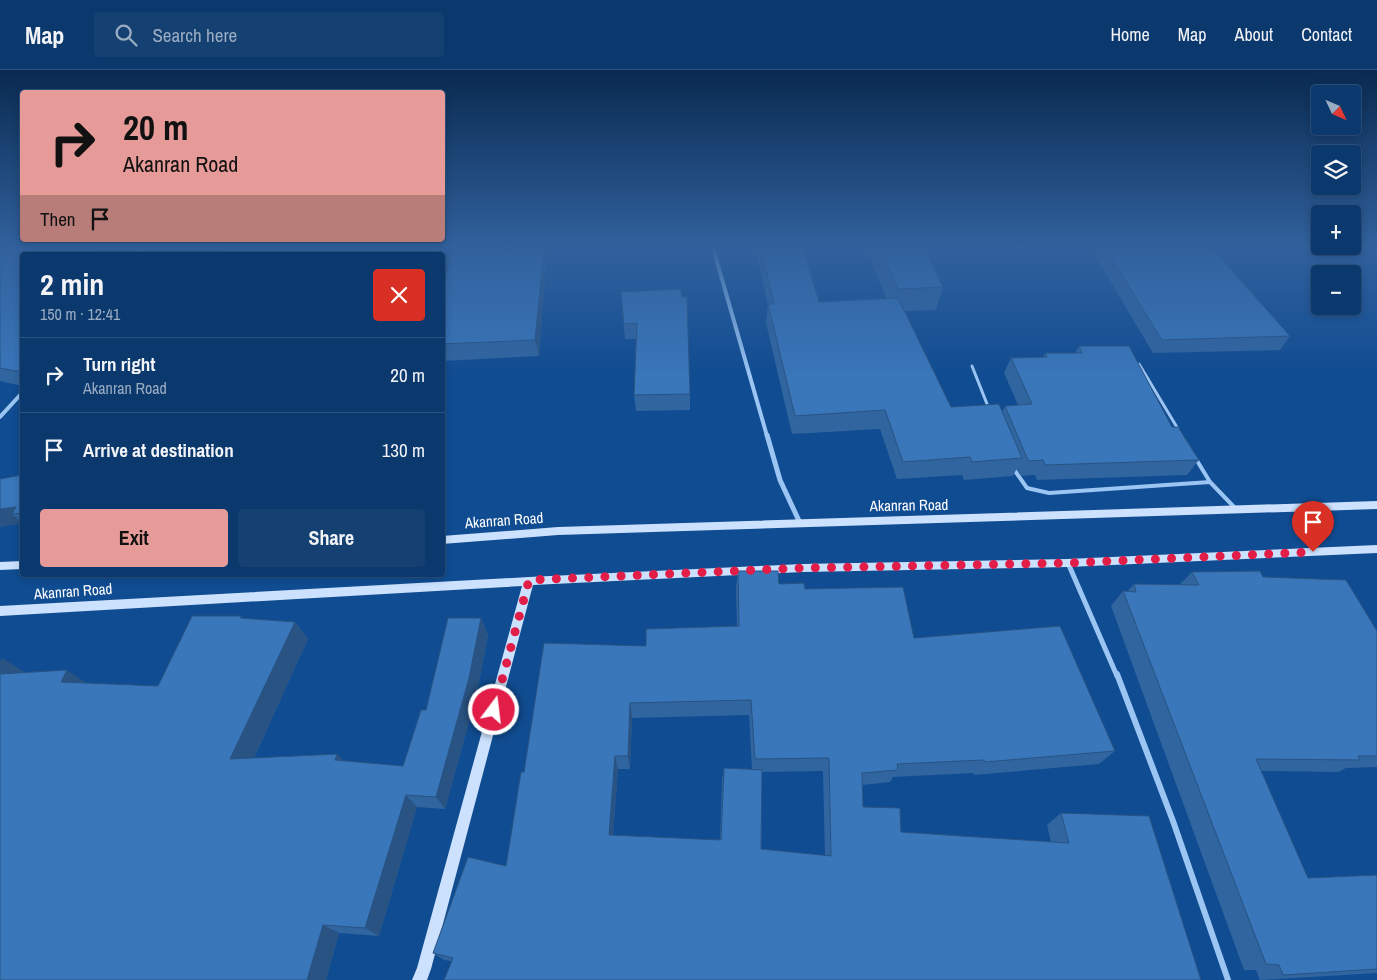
<!DOCTYPE html>
<meta charset="utf-8">
<style>
:root{--surface:#0c396d;--page:#154072;--text:#f1f3f6;--muted:#9aacc2;--line:#2c5380;--accent:#e69b98}
body{margin:0;font-family:"Archivo Narrow",sans-serif;background:var(--page);color:var(--text);height:100vh;display:flex;flex-direction:column;font-size:19px;white-space:nowrap}
*{box-sizing:border-box;margin:0}
p{font-size:16px;color:var(--muted)}
.icon{flex:none;width:28px;height:28px;fill:none;stroke:currentColor;stroke-width:2;stroke-linecap:round;stroke-linejoin:round}
.map{position:relative;flex:1;overflow:hidden}
.sheet{position:absolute;left:20px;top:182px;width:425px;height:325px;display:flex;flex-direction:column;background:var(--surface);border-radius:5px;box-shadow:0 2px 8px #0003,0 0 0 1px var(--line)}
.sheet>*{flex:none}
.top-card{position:absolute;left:20px;top:20px;width:425px;height:152px;border-radius:5px;box-shadow:0 2px 8px #0003,0 0 0 1px var(--line);background:#e69b98;color:#111;overflow:hidden}
.needle{width:32px;rotate:134deg}
.tools{position:absolute;left:1311px;top:15px;display:grid;gap:10px}
.tools a{display:grid;place-items:center;width:50px;height:50px;border-radius:5px;background:var(--surface);box-shadow:0 2px 8px #0003,0 0 0 1px var(--line);font-size:25px}
.pin{position:absolute;display:grid;place-items:center;width:42px;height:42px;color:#fff;margin:-51px -21px;border-radius:50% 50% 50% 0;rotate:-45deg;box-shadow:0 0 5px #0007}
.pin .icon{rotate:45deg}
.me{position:absolute;width:55px;margin:-28px;rotate:15deg;stroke-linejoin:round;filter:drop-shadow(0 0 4px #0008)}
.turn{display:flex;align-items:center;gap:18px;height:105px;padding:0 20px;font-size:22px}
.turn .icon{width:65px;height:65px;stroke-width:2.5}
.turn b{display:block;font-size:35px;line-height:42px}
.then{display:flex;align-items:center;height:48px;padding:0 20px;background:#0003;gap:10px;font-size:19px}
.round{display:grid;place-items:center;flex:none;width:52px;height:52px;border-radius:5px;background:var(--page)}
.overview{display:flex;align-items:center;justify-content:space-between;height:85px;padding:0 20px}
h1{font-size:30px;font-weight:800;line-height:38px}
.primary-button{display:flex;gap:10px;margin-top:auto;padding:10px 20px}
.primary-button a{flex:1;height:58px;border-radius:5px;background:var(--accent);color:#111;font-size:20px;font-weight:800;line-height:58px;text-align:center}
.primary-button a+a{background:var(--page);color:var(--text)}
ul{padding:0;list-style:none}
li{display:flex;align-items:center;gap:15px;height:75px;padding:0 20px;border-top:1px solid var(--line)}
li div{flex:1}
li b{display:block;font-size:19px}
li em{font-style:normal}
header{display:flex;align-items:center;gap:30px;box-sizing:border-box;height:70px;padding:0 25px;background:var(--surface);border-bottom:1px solid var(--line)}
header strong{font-size:24px}
nav{display:flex;gap:28px;margin-inline-start:auto;font-size:18px}
.search{width:350px;height:45px;background:var(--page);display:flex;align-items:center;gap:12px;box-sizing:border-box;padding:0 18px;border-radius:5px;color:var(--muted);font-size:19px}
.map>svg:first-child{display:block}
</style>
<header>
<strong>Map</strong>
<div class="search"><svg class="icon" aria-label="search" viewBox="0 0 24 24"><circle cx="10" cy="10" r="6"/><path d="M15 15l6 6"/></svg>Search here</div>
<nav><a>Home</a><a>Map</a><a>About</a><a>Contact</a></nav>
</header>
<div class="map">
<svg width="1377" height="910" viewBox="0 0 1377 910">
<rect width="100%" height="100%" fill="#104c91"/>
<g fill="none" stroke-linecap="round" stroke-linejoin="round">
<!-- lane-far1 -->
<g stroke="#9bc5f3" stroke-width="3">
<polyline points="1139,294 1178,359"/>
<polyline points="972,296 989,339"/>
</g>
<!-- lane -->
<g stroke="#9bc5f3" stroke-width="4">
<polyline points="1196,389 1210,412 1235,438"/>
<polyline points="1013,398 1027,418 1049,423 1210,412"/>
</g>
<!-- street-far2 -->
<g stroke="#9bc5f3" stroke-width="4">
<polyline points="713,178 767,366"/>
<polyline points="136,185 140,178"/>
<polyline points="0,347 22,323"/>
</g>
<!-- street-far1 -->
<g stroke="#9bc5f3" stroke-width="5">
<polyline points="767,365 780,410 800,453"/>
<polyline points="1068,493 1117,606"/>
</g>
<!-- street -->
<polyline stroke="#9bc5f3" stroke-width="6" points="1117,604 1173,751 1228,910"/>
<!-- secondary -->
<g fill="#cbe1fd" fill-rule="evenodd">
<polygon points="1377,431 1377,439 558,465 442,474 442,466 558,457"/>
<polygon points="1377,475 1377,483 1068,497 802,502 533,515 431,899 427,910 412,910 417,898 522,516 0,546 0,536 529,507 802,494 1068,489"/>
<polygon points="22,491 22,499 0,500 0,492"/>
</g>
</g>
<!-- wall -->
<g fill="#3165a0" fill-rule="evenodd">
<polygon points="0,178 126,178 122,184 22,185 22,316 0,311"/>
<polygon points="219,178 547,178 547,183 539,286 442,291 442,185"/>
<polygon points="755,178 803,178 819,232 886,228 866,178 924,178 943,217 936,240 905,241 951,337 1002,342 1005,336 1018,335 1004,303 1011,288 1043,287 1045,283 1075,283 1079,276 1172,357 1199,390 1187,405 1037,410 1035,405 1021,406 1019,403 1017,398 1013,406 964,410 962,405 897,409 880,359 792,364 766,253 768,235"/>
<polygon points="1096,178 1212,178 1290,266 1280,280 1153,283 1094,184"/>
<polygon points="621,222 682,227 690,324 690,340 636,341 634,325 636,269 625,269"/>
<polygon points="22,405 22,453 0,457"/>
<path d="M738 501 779 514 805 519 914 568 1115 681 1099 694 974 705 973 703 893 707 890 712 863 715V737L901 762 1051 772 1047 755 1061 743 1201 910 451 891 444 890 433 883 506 796 524 702 646 576 737 556 736 518ZM749 645 752 699 724 698 722 710 720 770 613 765 618 699H630L632 648ZM823 701 825 786 761 779 762 702Z"/>
<polygon points="1192,502 1263,507 1377,561 1377,697 1346,698 1338,702 1261,701 1308,808 1377,805 1377,903 1260,910 1256,900 1244,900 1111,536 1123,521 1128,521 1134,514 1179,515"/>
<polygon points="241,546 243,549 295,552 308,569 254,688 344,691 403,696 426,640 481,548 488,565 477,623 445,739 417,737 379,866 339,863 326,910 2,588 24,602 86,613 158,616"/>
</g>
<!-- shaded-wall -->
<g fill="#285382">
<polygon points="102,178 126,178 121,185 100,181"/>
<polygon points="446,178 455,178 442,223 442,189"/>
<polygon points="544,178 547,178 547,183 539,286 535,270"/>
<polygon points="16,437 12,444 22,453 0,457 0,439"/>
<polygon points="481,548 488,565 477,623 445,739 436,727"/>
<polygon points="295,552 308,569 247,703 230,689"/>
<polygon points="2,588 26,603 0,607 0,592"/>
<polygon points="67,600 89,615 61,612"/>
<polygon points="630,633 632,648 630,699 628,686"/>
<polygon points="337,684 351,698 335,690"/>
<polygon points="615,686 618,699 612,776 609,765"/>
<polygon points="406,725 417,737 379,866 365,858"/>
<polygon points="323,855 339,863 326,910 307,910"/>
</g>
<!-- building -->
<g fill="#3976ba" stroke="#285382" fill-rule="evenodd">
<polygon points="0,178 102,178 100,181 136,185 22,185 22,302 0,298"/>
<polygon points="219,178 446,178 442,189 442,185 214,185"/>
<polygon points="454,178 544,178 535,270 442,274 442,215"/>
<polygon points="761,178 803,178 819,232 898,228 951,337 999,334 1022,388 972,392 970,387 903,392 885,340 795,346 768,234 774,234"/>
<polygon points="880,178 924,178 943,217 898,219"/>
<polygon points="1105,178 1212,178 1290,266 1162,270"/>
<polygon points="681,219 682,227 687,227 690,324 634,325 637,253 624,254 621,222"/>
<polygon points="1079,276 1129,276 1172,357 1178,357 1199,390 1045,395 1043,390 1029,391 1027,388 1005,336 1032,334 1011,288 1047,287 1045,283 1082,283"/>
<polygon points="22,405 22,443 12,444 16,437 0,439 0,409"/>
<path d="M738 501H778L779 514 804 513 805 519 903 517 914 568 1060 556 1115 681 985 692 984 690 897 694 898 700 862 703 863 737 900 738 901 762 1069 773 1061 743 1149 746 1201 910H444L453 888 433 883 468 787 506 796 521 702H524L544 573 646 576V559L739 556ZM751 630 755 689 829 688 831 786 761 779 762 700 724 698 721 770 609 765 615 686H628L630 633Z"/>
<polygon points="1260,501 1263,507 1346,510 1377,561 1377,686 1358,686 1360,690 1256,689 1308,808 1377,805 1377,899 1283,905 1279,895 1266,894 1123,521 1136,522 1134,514 1199,515 1192,502"/>
<polygon points="192,546 241,546 240,548 295,552 230,689 337,684 335,690 403,696 421,640 426,640 448,548 481,548 469,608 436,727 406,725 365,858 323,855 307,910 0,910 0,604 67,600 61,612 158,616"/>
</g>
<!-- sky -->
<linearGradient id="sky" x2="0" y2="1"><stop stop-color="#092a50"/><stop offset="0.58" stop-color="#31619d"/><stop offset="1" stop-color="#31619d" stop-opacity="0"/></linearGradient>
<rect width="1377" height="306" fill="url(#sky)"/>
<g fill="none" stroke-linecap="round" stroke-linejoin="round">
<!-- route -->
<polyline stroke="#e11d48" stroke-width="9" stroke-dasharray="0 16.2" points="494,640 529,510 802,498 1068,493 1313,482"/>
</g>
<g text-anchor="middle" dominant-baseline="central" stroke-width="4" stroke-linejoin="round" paint-order="stroke">
<!-- street labels -->
<g font-size="15" fill="#fff" stroke="#104c91">
<text transform="translate(909 435) rotate(-1)">Akanran Road</text>
<text transform="translate(504 450) rotate(-4)">Akanran Road</text>
<text transform="translate(73 521) rotate(-4)">Akanran Road</text>
</g>
</g>
</svg>
<div class="tools">
<a><svg class="needle" viewBox="-14 -14 28 28"><path d="M0-13l5 13h-10z" fill="#e53935"/><path d="M0 13l5-13h-10z" fill="#9aacc2"/></svg></a>
<a><svg class="icon" aria-label="layers" viewBox="0 0 24 24"><path d="M12 4l9 5-9 5-9-5zM3 14l9 5 9-5"/></svg></a>
<a>+</a>
<a>−</a>
</div>
<div class="pin" style="left:1313px;top:482px;background:#d93025"><svg class="icon" aria-label="arrive" viewBox="0 0 24 24"><path d="M6 21V4h12l-3 4 3 4H6"/></svg></div>
<svg class="me" style="left:494px;top:640px" viewBox="-20 -20 40 40"><circle r="17" fill="#e11d48" stroke="#fff" stroke-width="3"/><path d="M0-11L8 9 0 5-8 9z" fill="#fff"/></svg>
<div class="top-card">
<div class="turn"><svg class="icon" aria-label="right" viewBox="0 0 24 24"><path d="M7 20v-9h11M14 6l5 5-5 5"/></svg><div><b>20 m</b>Akanran Road</div></div>
<div class="then">Then<svg class="icon" aria-label="arrive" viewBox="0 0 24 24"><path d="M6 21V4h12l-3 4 3 4H6"/></svg></div>
</div>
<section class="sheet">
<div class="overview"><div><h1>2 min</h1><p>150 m · 12:41</p></div><a class="round" style="background:#d93025;color:#fff"><svg class="icon" aria-label="close" viewBox="0 0 24 24"><path d="M6 6l12 12M18 6L6 18"/></svg></a></div>
<ul>
<li><svg class="icon" aria-label="right" viewBox="0 0 24 24"><path d="M7 20v-9h11M14 6l5 5-5 5"/></svg><div><b>Turn right</b><p>Akanran Road</p></div><em>20 m</em></li>
<li><svg class="icon" aria-label="arrive" viewBox="0 0 24 24"><path d="M6 21V4h12l-3 4 3 4H6"/></svg><div><b>Arrive at destination</b></div><em>130 m</em></li>
</ul>
<div class="primary-button"><a>Exit</a><a>Share</a></div>
</section>
</div>
